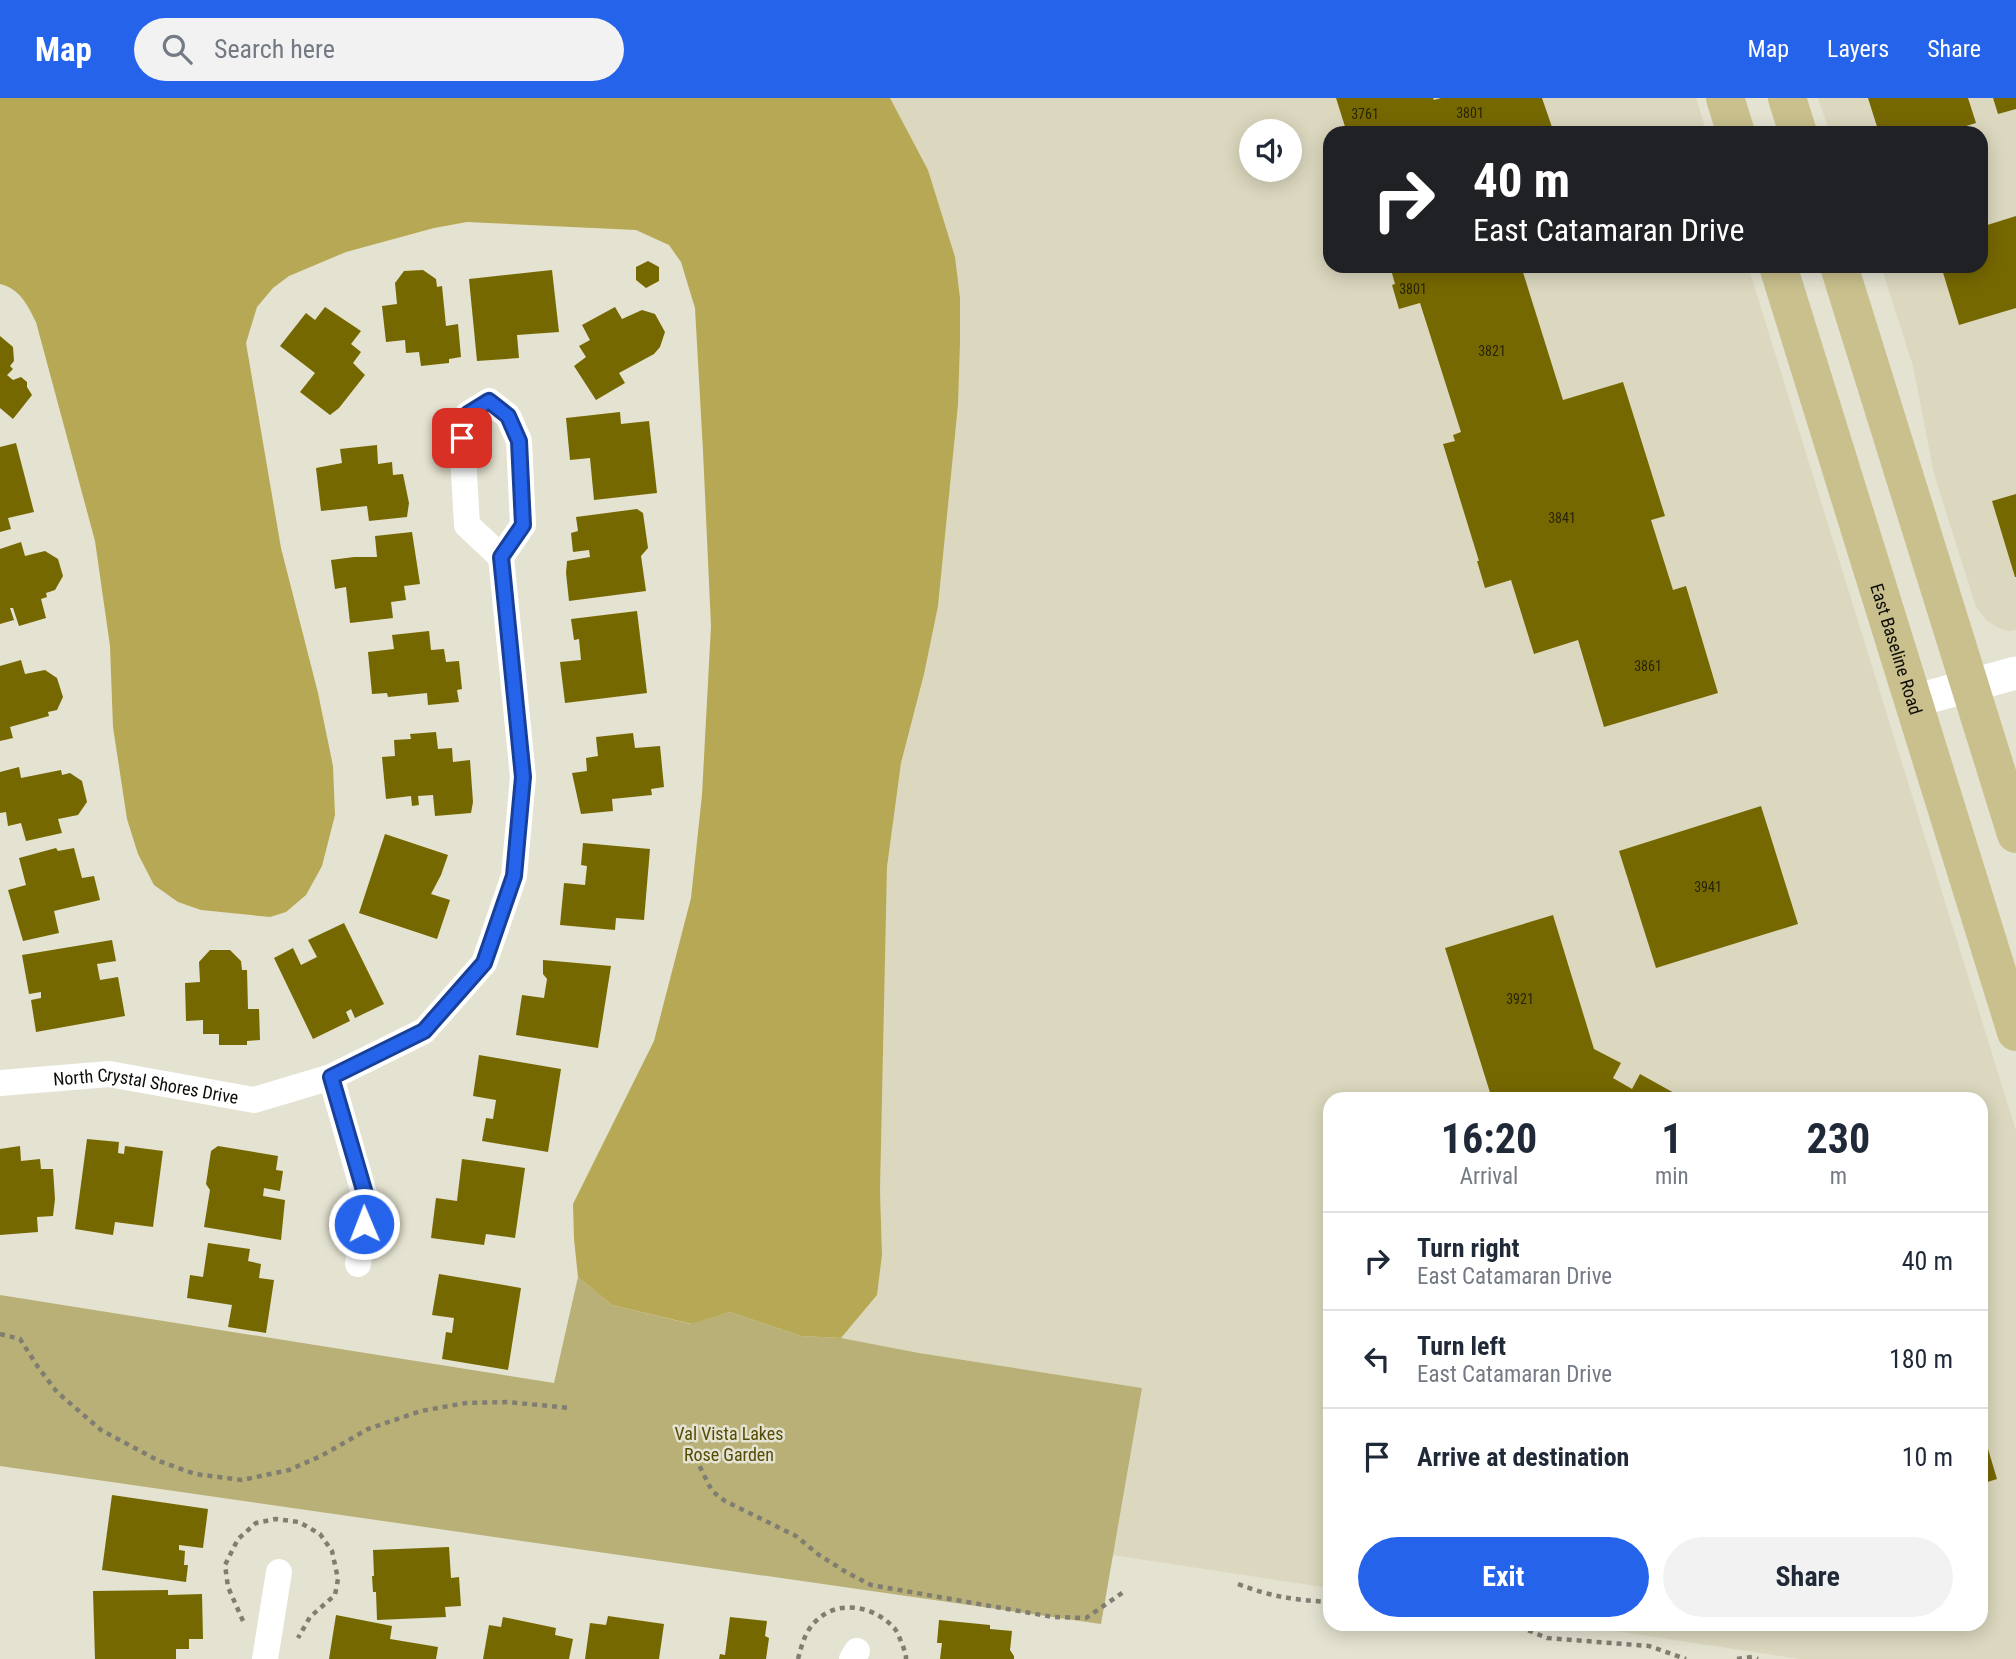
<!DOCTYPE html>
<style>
:root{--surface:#fff;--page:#f2f2f3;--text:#1f2937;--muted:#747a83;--line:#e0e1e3;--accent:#2563eb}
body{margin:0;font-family:"Roboto Condensed",sans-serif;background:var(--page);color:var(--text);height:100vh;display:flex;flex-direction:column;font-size:26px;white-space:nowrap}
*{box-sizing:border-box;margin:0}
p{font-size:23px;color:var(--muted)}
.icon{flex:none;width:38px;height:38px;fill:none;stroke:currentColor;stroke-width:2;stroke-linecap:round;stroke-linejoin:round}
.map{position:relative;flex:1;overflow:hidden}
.details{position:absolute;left:1323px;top:994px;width:665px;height:539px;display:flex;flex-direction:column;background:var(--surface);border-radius:21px;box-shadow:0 4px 18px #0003}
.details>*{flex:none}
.guide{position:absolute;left:1323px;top:28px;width:665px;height:147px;border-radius:21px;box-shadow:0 4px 18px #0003;background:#202124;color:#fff;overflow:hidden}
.controls{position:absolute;left:1239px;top:21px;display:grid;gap:14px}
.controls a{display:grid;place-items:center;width:63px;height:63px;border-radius:50%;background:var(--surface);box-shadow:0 4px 18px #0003;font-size:35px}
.pin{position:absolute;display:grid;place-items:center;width:60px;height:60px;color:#fff;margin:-30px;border-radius:14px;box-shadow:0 4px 10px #0006}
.me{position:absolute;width:77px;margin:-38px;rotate:359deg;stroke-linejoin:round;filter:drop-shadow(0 0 5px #0008)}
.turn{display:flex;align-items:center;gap:24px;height:147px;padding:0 35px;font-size:32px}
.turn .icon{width:91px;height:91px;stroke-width:2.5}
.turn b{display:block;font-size:49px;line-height:60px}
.eta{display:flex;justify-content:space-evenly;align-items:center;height:119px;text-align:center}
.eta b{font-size:42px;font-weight:700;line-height:49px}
.cta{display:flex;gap:14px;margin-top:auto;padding:14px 35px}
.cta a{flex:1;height:80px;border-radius:42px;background:var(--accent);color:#fff;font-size:28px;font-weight:700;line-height:80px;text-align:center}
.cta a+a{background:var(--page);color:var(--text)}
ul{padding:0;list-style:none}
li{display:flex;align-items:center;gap:21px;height:98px;padding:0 35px;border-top:2px solid var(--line)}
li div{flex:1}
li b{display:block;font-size:26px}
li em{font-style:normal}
header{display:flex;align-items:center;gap:42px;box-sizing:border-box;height:98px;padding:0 35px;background:var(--accent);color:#fff}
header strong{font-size:33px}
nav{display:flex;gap:38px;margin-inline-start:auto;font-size:24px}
.search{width:490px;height:63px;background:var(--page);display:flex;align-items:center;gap:18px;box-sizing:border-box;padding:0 24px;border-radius:38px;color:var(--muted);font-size:26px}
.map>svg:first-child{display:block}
</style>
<header>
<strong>Map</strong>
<div class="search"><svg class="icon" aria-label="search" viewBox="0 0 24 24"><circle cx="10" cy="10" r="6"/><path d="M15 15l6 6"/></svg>Search here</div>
<nav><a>Map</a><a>Layers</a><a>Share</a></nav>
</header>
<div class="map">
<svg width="2016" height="1561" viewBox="0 0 2016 1561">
<rect width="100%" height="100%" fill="#e4e2d0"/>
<!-- built -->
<g fill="#dcd8bf" fill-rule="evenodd">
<path d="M890 0H1696L1707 35H1330V168H1748L2016 1033V1561H1800L1569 1526H1981V1001H1330V1490L1112 1457 1141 1290 919 1255 841 1240 877 1197 882 1157 880 1093 887 769 901 665 938 508 958 307 960 246V200L928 72ZM1251 33H1290V72H1251Z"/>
<polygon points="1818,0 2016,0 2016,532 2009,533 1999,530 1987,523 1976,509 1934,376 1913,268 1881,168 1981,168 1981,35 1830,35"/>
</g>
<!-- green -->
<polygon fill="#b9b077" points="578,1179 612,1207 691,1226 730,1214 801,1238 841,1240 919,1255 1142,1290 1101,1526 0,1368 0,1197 554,1285"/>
<!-- water -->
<path fill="#b6a854" d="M0 0H890L928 72 955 159 960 200V246L958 307 938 508 924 576 901 665 887 769 880 1093 882 1157 877 1197 841 1240 801 1238 730 1214 692 1226 612 1207 578 1179 574 1141 573 1106 654 943 691 800 702 697 711 528 703 353 695 210 681 164 669 147 636 132 467 124 434 130 346 154 289 178 273 190 257 209 246 245 281 450 318 595 333 668 335 717 322 768 306 797 286 814 270 819 201 812 178 804 154 787 138 756 127 721 113 629 110 548 95 443 36 224C27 206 20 191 0 186Z"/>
<!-- building -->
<g fill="#766801">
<polygon points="1336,0 1433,0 1434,2 1441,0 1542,0 1554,35 1347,35"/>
<polygon points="1868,0 1968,0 1976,25 1943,35 1879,35"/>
<polygon points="1993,0 2016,0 2016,11 1998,16"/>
<polygon points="2016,118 2016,210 1959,227 1941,168 1981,168 1981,129"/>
<polygon points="648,163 659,169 659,183 646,190 636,182 636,169"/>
<polygon points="1390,168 1521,168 1563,302 1623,284 1665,418 1651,422 1673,492 1686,488 1718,595 1604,629 1578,542 1534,556 1511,482 1485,490 1477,463 1479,463 1443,346 1455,343 1453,337 1461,334 1420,205 1399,211 1392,187 1395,186"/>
<polygon points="423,172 436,181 437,189 442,188 446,228 458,226 461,259 449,261 449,265 421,268 419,254 406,255 405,242 386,244 382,208 397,206 395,185 404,173"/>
<polygon points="552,172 559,234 517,237 519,260 477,263 469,181"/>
<polygon points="325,209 361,233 351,246 361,254 353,265 365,277 339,310 330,317 300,294 315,275 280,248 306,215 315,222"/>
<polygon points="615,209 622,221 642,212 655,216 665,234 660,249 654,256 619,275 625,285 596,302 574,268 586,259 579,248 590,242 582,227"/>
<polygon points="0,238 13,249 14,263 10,268 13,271 7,277 13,282 21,279 27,284 27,289 32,297 13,321 0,310"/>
<polygon points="620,314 621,326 649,323 657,395 594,402 590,360 570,362 566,320"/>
<polygon points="16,345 34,414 8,420 11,431 0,434 0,349"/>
<polygon points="377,347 378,366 392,364 393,377 403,376 409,405 407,419 369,423 367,408 321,413 316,370 342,365 340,351"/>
<polygon points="2016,396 2016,479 2015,479 1992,403"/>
<polygon points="637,411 643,415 648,450 641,458 646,493 569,503 566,475 567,463 590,459 589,452 573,454 571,435 578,433 576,419"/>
<polygon points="412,434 420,486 404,488 406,502 391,504 393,520 350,525 346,489 335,491 331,462 354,459 377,459 375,438"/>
<polygon points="21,444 25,458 45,453 58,461 63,478 55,492 46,495 47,499 41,501 46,520 19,528 13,510 10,510 14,522 0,526 0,451"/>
<polygon points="637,513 647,595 565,605 560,564 581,562 579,541 574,542 571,521"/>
<polygon points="429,533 431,552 444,551 446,564 459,563 462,591 457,592 459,604 428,607 427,595 388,599 387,595 372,596 368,554 394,551 392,537"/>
<polygon points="21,562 25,576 45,572 57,580 63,599 57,612 48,614 49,618 10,629 13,640 0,643 0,568"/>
<polygon points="436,634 438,651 452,650 453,664 470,662 473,704 471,715 435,718 433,697 418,698 419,707 412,708 411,698 386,701 382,659 395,658 394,642 411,641 410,636"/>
<polygon points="633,635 635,650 660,648 664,689 651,691 652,697 612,701 613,713 581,716 572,675 587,673 586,660 598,658 596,639"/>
<polygon points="19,669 21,680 61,672 62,677 70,675 82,683 87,704 78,717 58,721 62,735 26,743 21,725 8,728 6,714 0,715 0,674"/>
<polygon points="1761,708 1798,826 1656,870 1619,753"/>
<polygon points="385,736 448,757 441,777 431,796 450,802 437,841 359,815"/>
<polygon points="583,745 650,751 644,822 616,820 615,832 560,827 564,785 585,787 587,768 581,767"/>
<polygon points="56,750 58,753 74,750 82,780 94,778 100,802 54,813 59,835 23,843 8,792 26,787 19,760"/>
<polygon points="1553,817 1594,951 1621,965 1613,980 1632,991 1640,976 1685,1001 1492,1001 1445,850"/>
<polygon points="344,825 384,906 355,920 351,911 346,914 350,923 313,941 274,860 293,850 301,867 317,859 308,842"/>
<polygon points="112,842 116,863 97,866 100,882 118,879 125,918 36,934 31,902 41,900 41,894 29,896 22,857"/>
<polygon points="210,852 230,852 241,863 242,872 247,872 248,911 259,911 260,942 247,943 247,947 219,947 219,936 203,936 203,922 186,923 185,885 200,884 199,864"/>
<polygon points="543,862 611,868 598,950 516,937 522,897 544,900 547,881 543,876"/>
<polygon points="479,957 561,971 548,1054 482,1043 486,1020 493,1021 496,1002 473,998"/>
<polygon points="87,1041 119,1044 118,1055 124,1056 125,1048 163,1053 153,1129 115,1124 113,1137 75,1131"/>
<polygon points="20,1048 21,1063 40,1061 41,1071 53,1071 55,1101 53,1118 37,1119 38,1134 0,1137 0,1051"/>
<polygon points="218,1048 278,1058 276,1072 283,1073 280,1093 264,1090 263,1098 285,1102 281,1142 204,1129 210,1092 206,1086 211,1053"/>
<polygon points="462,1061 525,1070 515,1140 486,1136 484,1147 431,1140 436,1100 457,1103"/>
<polygon points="208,1145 250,1151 248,1163 261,1166 259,1180 274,1182 266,1235 228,1229 232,1207 187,1200 190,1177 203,1179"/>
<polygon points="439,1176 521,1190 508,1272 442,1261 446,1234 452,1235 454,1220 432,1217"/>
<polygon points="1982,1331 1997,1381 1981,1386 1981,1332"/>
<polygon points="112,1397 208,1411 203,1450 179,1447 179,1452 185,1453 184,1467 188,1467 186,1484 102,1472"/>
<polygon points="449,1449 451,1480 459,1479 461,1508 445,1509 446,1519 377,1522 376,1494 373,1494 372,1478 374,1478 373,1452"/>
<polygon points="168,1492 168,1497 202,1496 203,1541 189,1541 189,1551 176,1551 176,1561 95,1561 93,1493"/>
<polygon points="336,1517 392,1528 390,1541 438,1549 436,1561 329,1561"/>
<polygon points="608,1518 664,1526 659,1561 585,1561 590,1525 606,1527"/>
<polygon points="503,1519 556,1530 555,1537 573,1541 569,1561 483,1561 489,1527 501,1529"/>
<polygon points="730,1519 767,1523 765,1538 769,1540 766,1561 719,1561 720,1556 725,1557"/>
<polygon points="939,1522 990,1527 990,1531 1012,1533 1010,1552 1014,1558 1014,1561 940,1561 942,1545 937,1545"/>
</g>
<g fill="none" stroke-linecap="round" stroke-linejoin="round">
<!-- path -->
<g stroke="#807e72" stroke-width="4.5" stroke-dasharray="5 5" stroke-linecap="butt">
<polyline points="0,1236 20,1241 38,1269 57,1294 101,1332 159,1363 195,1376 242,1382 289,1372 321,1358 368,1331 421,1313 466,1305 508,1304 569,1310"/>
<polyline points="690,1330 693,1355 712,1393 725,1403 796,1438 819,1457 846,1474 871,1487 1053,1519 1086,1520 1125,1493"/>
<path d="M1238 1486C1272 1499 1295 1502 1330 1504"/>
<polyline points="243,1523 228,1489 225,1467 238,1441 256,1425 276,1421 299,1424 320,1436 332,1453 338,1481 335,1497 310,1519 298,1540"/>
<polyline points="1499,1526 1525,1531 1547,1540 1649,1548 1686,1561"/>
<path d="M798 1561C802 1546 805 1533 817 1522 839 1501 875 1508 895 1531 898 1535 900 1541 902 1546 904 1551 906 1555 906 1561"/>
<polyline points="1737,1561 1752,1559 1758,1561"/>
</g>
<!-- minor -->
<g stroke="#fff" stroke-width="26">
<polyline points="331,979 367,1106 358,1166"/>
<path id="s1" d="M0 985 109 976 254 1002 331 979 424 933 484 865 514 778 523 679 501 459 523 427 519 343 508 318 489 303 468 316 462 340 467 427 501 459"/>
<polyline points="265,1561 279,1474"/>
<polyline points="852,1561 857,1553"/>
</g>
<!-- tertiary -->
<polyline stroke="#fff" stroke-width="33" points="1914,603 2016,575"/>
<!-- primary -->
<g stroke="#c9c08d" stroke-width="38">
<polyline points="1725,0 1736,35"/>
<polyline points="1787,0 1798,35"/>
<path id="s2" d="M1778 168 2016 934"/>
<polyline points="1839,168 2016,736"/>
</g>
</g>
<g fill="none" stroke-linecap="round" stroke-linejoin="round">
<!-- route casing -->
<g stroke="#184099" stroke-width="18">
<polyline id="route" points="364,1126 368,1106 331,979 424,933 484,865 514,778 523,679 501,459 523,427 519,343 508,318 489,303 468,316 462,340"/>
</g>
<!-- route -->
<use href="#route" stroke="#2563eb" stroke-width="12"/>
</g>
<g text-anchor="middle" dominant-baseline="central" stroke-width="5" stroke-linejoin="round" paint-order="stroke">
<!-- number labels -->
<g font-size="14" fill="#282406">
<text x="1470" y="15">3801</text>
<text x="1365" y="16">3761</text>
<text x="1413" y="191">3801</text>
<text x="1492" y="253">3821</text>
<text x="1562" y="420">3841</text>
<text x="1648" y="568">3861</text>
<text x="1708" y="789">3941</text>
<text x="1520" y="901">3921</text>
</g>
<!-- street labels -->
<g font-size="18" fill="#0e0d08" stroke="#e4e2d0">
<text stroke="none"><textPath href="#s2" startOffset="401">East Baseline Road</textPath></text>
<text stroke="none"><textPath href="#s1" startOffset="147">North Crystal Shores Drive</textPath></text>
</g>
<!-- park labels -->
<g font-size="18" fill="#554b06" stroke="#e4e2d0">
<text x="729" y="1335">Val Vista Lakes<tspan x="729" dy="21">Rose Garden</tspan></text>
</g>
</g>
</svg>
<div class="controls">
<a><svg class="icon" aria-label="sound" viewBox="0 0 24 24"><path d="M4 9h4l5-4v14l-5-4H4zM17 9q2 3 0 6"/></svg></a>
</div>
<div class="pin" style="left:462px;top:340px;background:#d93025"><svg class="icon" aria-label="arrive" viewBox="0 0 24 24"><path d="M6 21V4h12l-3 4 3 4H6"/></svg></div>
<svg class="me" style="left:364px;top:1126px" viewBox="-20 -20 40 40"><circle r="17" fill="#2563eb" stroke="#fff" stroke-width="3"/><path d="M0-11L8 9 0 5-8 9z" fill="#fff"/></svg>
<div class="guide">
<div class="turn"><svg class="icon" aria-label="right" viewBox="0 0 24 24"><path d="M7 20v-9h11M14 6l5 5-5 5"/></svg><div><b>40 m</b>East Catamaran Drive</div></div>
</div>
<section class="details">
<div class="eta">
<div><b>16:20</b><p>Arrival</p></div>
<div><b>1</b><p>min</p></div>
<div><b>230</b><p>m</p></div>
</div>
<ul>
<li><svg class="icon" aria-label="right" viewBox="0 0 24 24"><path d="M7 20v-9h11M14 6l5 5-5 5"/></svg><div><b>Turn right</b><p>East Catamaran Drive</p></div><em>40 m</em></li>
<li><svg class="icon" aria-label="left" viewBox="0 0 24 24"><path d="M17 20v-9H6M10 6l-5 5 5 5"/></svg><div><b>Turn left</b><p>East Catamaran Drive</p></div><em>180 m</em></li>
<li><svg class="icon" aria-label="arrive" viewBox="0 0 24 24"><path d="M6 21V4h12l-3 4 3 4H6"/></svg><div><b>Arrive at destination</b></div><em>10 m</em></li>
</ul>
<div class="cta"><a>Exit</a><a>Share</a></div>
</section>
</div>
